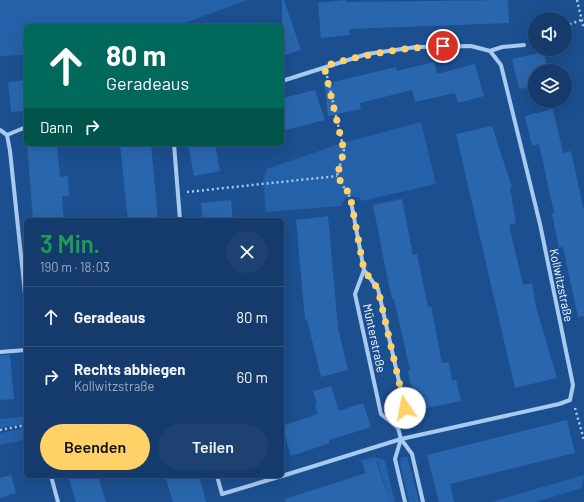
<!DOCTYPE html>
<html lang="de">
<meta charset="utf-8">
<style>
:root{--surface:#143b6b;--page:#1d4271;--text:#f1f3f6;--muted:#9dadc1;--line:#33557e;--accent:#ffd166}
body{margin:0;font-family:Barlow,sans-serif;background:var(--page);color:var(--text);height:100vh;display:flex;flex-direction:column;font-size:15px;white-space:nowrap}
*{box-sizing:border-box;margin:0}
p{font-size:13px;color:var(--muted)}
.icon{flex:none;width:22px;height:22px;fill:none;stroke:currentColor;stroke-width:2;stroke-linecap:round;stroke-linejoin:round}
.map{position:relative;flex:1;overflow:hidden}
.panel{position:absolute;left:24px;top:218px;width:260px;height:260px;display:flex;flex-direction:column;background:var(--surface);border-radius:6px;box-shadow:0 4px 16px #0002,0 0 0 1px var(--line)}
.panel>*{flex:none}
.guide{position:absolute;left:24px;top:24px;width:260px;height:122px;border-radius:6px;box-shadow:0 4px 16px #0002,0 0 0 1px var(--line);background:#00695c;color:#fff;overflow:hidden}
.fabs{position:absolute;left:528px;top:12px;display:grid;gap:8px}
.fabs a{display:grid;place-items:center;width:44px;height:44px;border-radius:50%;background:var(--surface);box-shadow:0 4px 16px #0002,0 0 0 1px var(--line);font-size:20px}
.pin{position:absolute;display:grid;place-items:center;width:34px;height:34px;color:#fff;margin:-17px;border:2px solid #fff;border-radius:50%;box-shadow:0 1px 4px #0007}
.me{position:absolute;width:44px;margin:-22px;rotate:348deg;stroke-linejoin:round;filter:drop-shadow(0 0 3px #0008)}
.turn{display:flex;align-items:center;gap:14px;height:84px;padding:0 16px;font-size:18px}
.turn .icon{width:52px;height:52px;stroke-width:2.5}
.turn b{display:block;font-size:28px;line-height:34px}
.then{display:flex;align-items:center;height:38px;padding:0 16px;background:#0003;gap:8px;font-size:15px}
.round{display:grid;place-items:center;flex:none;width:42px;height:42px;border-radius:21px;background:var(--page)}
.summary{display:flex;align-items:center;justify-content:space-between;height:68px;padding:0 16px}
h1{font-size:24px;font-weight:600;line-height:30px;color:#1e9e55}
.primary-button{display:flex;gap:8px;margin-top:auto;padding:8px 16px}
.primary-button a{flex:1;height:46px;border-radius:24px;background:var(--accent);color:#111;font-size:16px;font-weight:600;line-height:46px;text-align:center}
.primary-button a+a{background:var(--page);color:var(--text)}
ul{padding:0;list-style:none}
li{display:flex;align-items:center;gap:12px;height:60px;padding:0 16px;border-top:1px solid var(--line)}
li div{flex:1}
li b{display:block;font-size:15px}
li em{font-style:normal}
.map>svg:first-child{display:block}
</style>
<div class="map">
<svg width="584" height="502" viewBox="0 0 584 502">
<rect width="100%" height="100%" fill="#1b4f8f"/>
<!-- green -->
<g fill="#2461a8">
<polygon points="0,0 248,0 176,26 26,26 26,55 0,56"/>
<path d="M421 122 436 184 362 201C358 195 352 196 345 198L341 206 266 212 263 181 267 169 339 144Z"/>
<polygon points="26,416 26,423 0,428 0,419"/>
<polygon points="26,428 26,440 0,445 0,433"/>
<polygon points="374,457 385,460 395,502 390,502 377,461 363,465 361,460"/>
<polygon points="401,457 407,457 408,459 419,502 409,502 400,463"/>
<polygon points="584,475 582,488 536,502 491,502"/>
</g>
<!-- building -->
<g fill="#2a66ad">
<polygon points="284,0 301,50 282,56 282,1"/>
<polygon points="346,0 346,2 508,0 509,23 349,29 350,35 321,38 318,3"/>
<polygon points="544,52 548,71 535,71 535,86 519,89 512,59"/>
<polygon points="434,62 437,74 475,64 484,96 458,103 455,93 415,102 412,90 360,103 361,109 328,116 325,87 334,85 333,82 396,67 397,71"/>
<polygon points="26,80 26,111 11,112 8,82"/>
<polygon points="315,90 325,120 282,131 282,98"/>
<polygon points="553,109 563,153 571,151 584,211 584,316 578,317 563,247 559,248 552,214 554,213 539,144 532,146 525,116"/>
<polygon points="492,126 512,187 510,188 516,223 509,225 523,285 532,283 536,307 557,378 515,388 456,134"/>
<polygon points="27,144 57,144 60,177 68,176 69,196 62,196 64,220 33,220"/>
<polygon points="120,144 151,144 158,220 128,220"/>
<polygon points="188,144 215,144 220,171 194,176"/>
<polygon points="402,199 413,255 417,254 428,307 431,306 442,363 449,362 452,381 456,380 461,401 416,410 408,371 410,370 394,299 392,299 388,281 373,205"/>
<polygon points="231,200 233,220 202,220 201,203"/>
<polygon points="328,216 338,328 348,370 321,377 307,320 305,320 296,220"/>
<polygon points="0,355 10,355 14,399 0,400"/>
<polygon points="331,386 339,411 363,403 371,427 329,440 330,443 291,456 282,426 318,414 315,405 317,404 313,391"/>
<polygon points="567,420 575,453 450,484 454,502 439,502 427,455"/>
<polygon points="376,461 390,502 286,502 285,499 366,473 363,465"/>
<polygon points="11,475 16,493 0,498 0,478"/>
<polygon points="68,476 98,476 106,502 76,502"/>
<polygon points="165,476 199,476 206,502 173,502"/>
</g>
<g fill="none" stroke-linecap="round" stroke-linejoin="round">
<!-- path -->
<g stroke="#a9c9ee" stroke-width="2.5" stroke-dasharray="2 3" stroke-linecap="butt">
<polyline points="577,0 584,29"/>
<polyline points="565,26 584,19"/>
<polyline points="327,76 344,151 337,176 350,197"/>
<polyline points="187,192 337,176"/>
<polyline points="575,408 584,440"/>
<polyline points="0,430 26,425"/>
</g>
<!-- street -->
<g stroke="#a9c9ee" stroke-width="4">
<polyline points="490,51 502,47 524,45"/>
<polyline points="282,81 367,54 416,47 471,46 490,51 501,65 540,224 573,385 570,400 559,404 401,439 282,476"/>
<polyline points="26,127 7,135 10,151 26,303"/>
<polyline points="0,130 7,135"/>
<polyline points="174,144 180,220"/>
<polyline points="352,207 364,270 378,289 405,408 398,428 401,439 412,454 423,502"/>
<polyline points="364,270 355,294 381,414 398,428"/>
<polyline points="0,352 26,350"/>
<polyline points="401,439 395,459 405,502"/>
<polyline points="51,476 58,502"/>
<polyline points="217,476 222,494 282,476"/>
</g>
</g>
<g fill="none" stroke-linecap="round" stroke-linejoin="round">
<!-- route -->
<path stroke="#ffd166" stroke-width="7" stroke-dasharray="0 12.6" d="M405 408 378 289 364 270 350 195 337 176 344 151 324 66C366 54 400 48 443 46"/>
</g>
<g text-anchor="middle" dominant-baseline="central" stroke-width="4" stroke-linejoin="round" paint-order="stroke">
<!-- street labels -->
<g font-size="12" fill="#fff" stroke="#1b4f8f">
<text transform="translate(562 285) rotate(78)">Kollwitzstraße</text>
<text transform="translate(375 338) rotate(78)">Münterstraße</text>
</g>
</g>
</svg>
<div class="fabs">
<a><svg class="icon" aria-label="sound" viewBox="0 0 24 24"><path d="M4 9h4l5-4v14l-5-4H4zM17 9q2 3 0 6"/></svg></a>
<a><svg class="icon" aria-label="layers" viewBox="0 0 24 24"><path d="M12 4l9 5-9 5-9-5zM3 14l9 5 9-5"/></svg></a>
</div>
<div class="pin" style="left:443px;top:46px;background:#d93025"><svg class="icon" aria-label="arrive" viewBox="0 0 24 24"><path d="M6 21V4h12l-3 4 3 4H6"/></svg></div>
<svg class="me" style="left:405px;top:408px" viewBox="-20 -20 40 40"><circle r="19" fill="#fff"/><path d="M0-13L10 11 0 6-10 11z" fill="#ffd166"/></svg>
<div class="guide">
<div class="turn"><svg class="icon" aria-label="ahead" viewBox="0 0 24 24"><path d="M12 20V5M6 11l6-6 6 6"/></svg><div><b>80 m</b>Geradeaus</div></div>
<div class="then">Dann<svg class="icon" aria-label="right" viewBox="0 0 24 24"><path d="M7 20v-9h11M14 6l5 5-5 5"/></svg></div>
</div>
<section class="panel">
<div class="summary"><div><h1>3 Min.</h1><p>190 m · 18:03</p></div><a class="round"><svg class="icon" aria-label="close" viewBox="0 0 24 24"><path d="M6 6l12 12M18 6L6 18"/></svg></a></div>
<ul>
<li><svg class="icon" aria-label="ahead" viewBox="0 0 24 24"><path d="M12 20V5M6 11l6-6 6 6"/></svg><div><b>Geradeaus</b></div><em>80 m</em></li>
<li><svg class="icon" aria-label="right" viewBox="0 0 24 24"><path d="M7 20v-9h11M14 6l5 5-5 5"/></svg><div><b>Rechts abbiegen</b><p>Kollwitzstraße</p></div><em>60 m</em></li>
</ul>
<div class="primary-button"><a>Beenden</a><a>Teilen</a></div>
</section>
</div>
